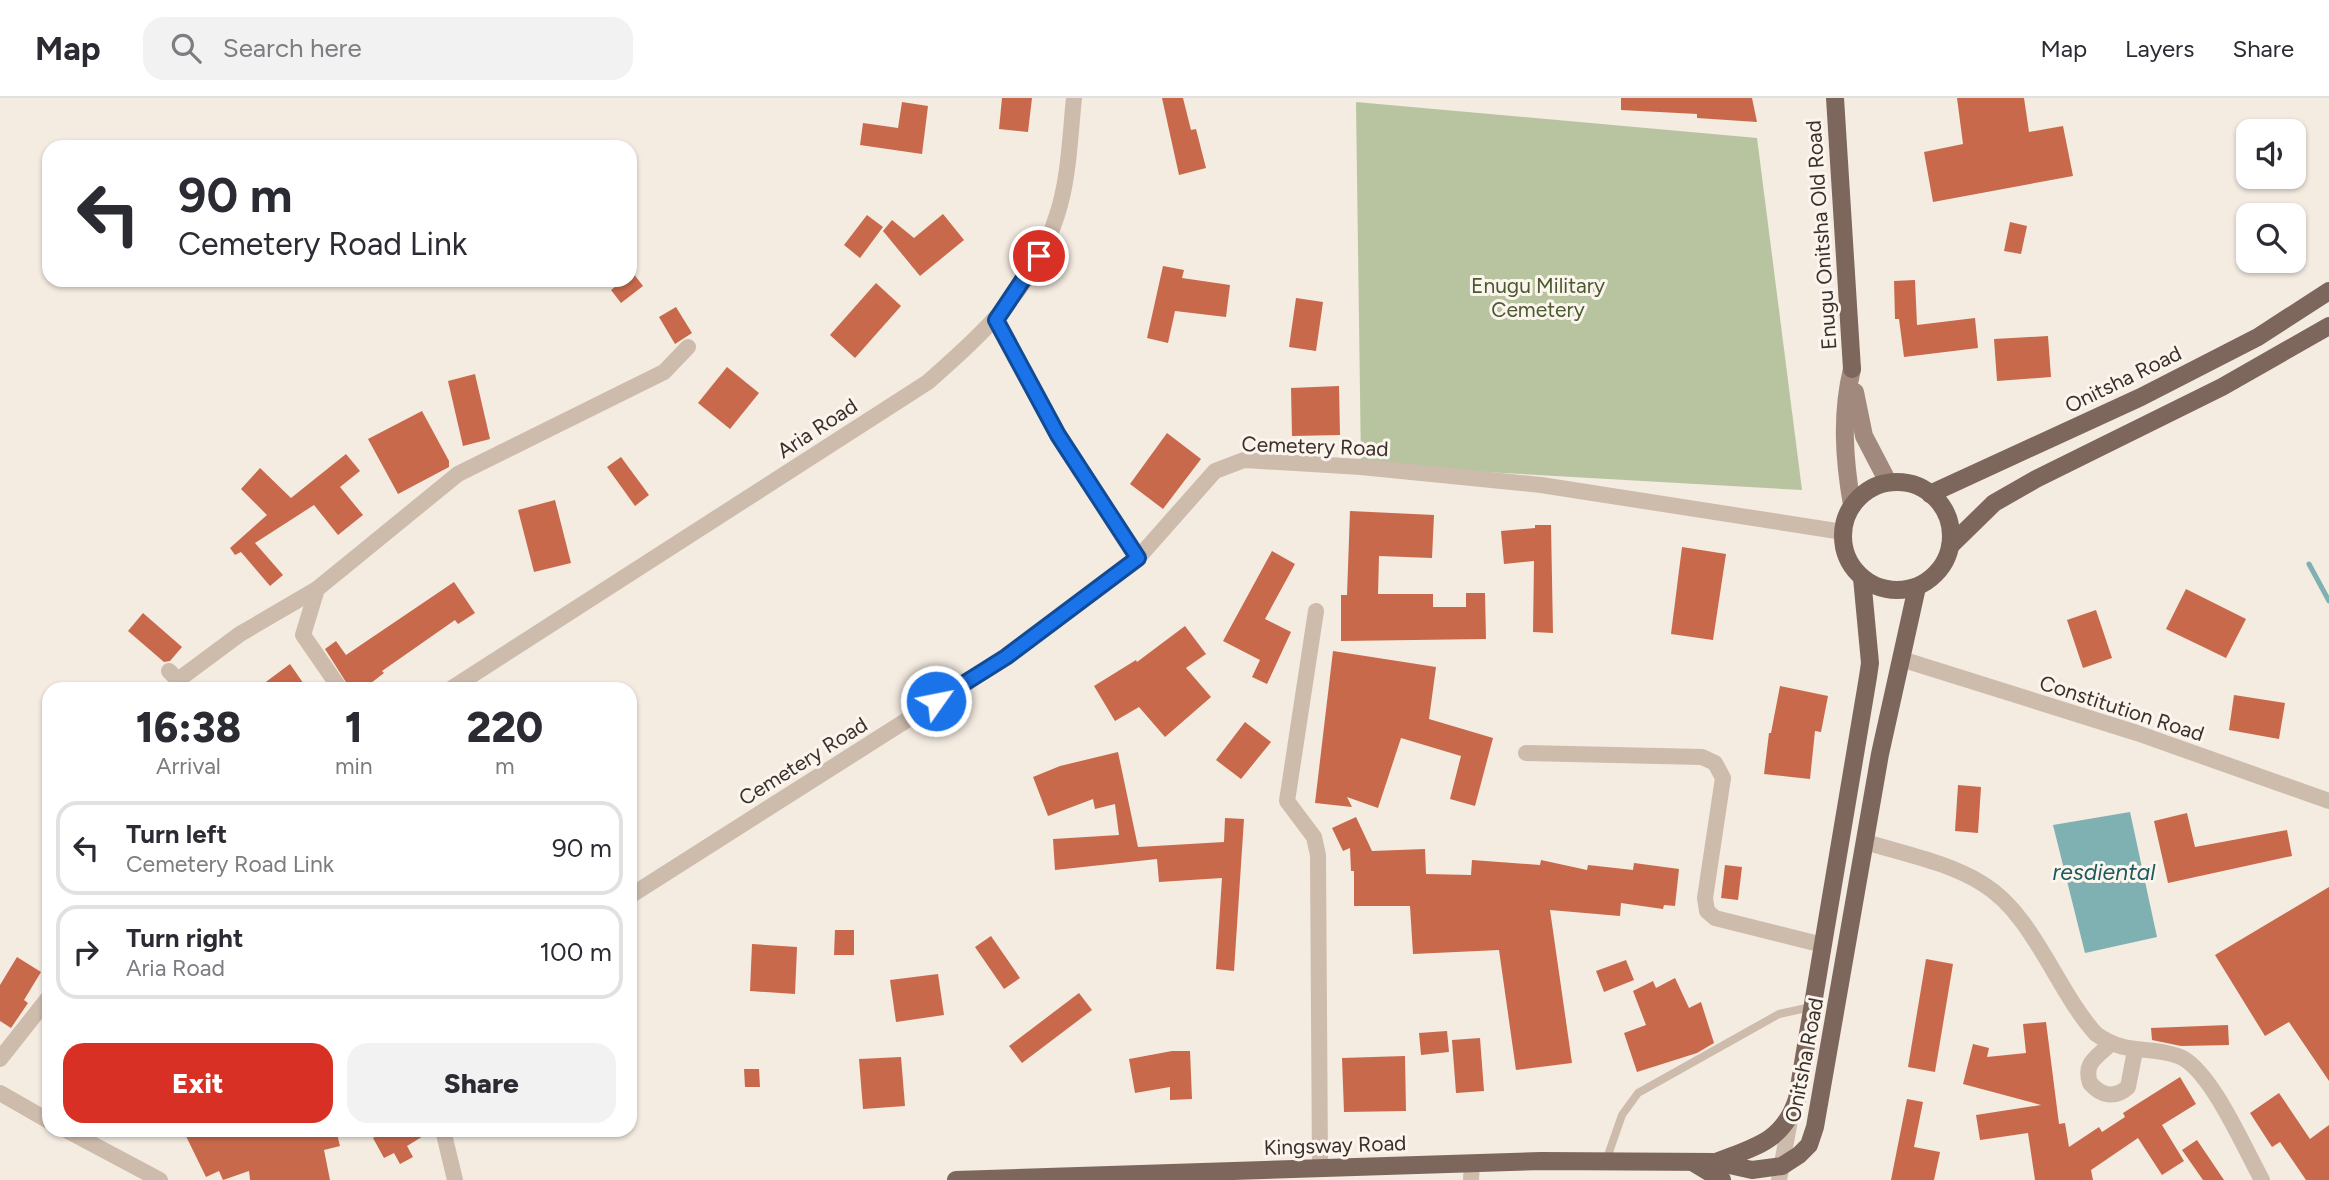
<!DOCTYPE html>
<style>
:root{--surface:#fff;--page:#f2f2f3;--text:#2b2b33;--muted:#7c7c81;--line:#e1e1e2;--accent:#d93025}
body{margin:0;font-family:Figtree,sans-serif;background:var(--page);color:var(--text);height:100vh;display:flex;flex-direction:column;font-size:26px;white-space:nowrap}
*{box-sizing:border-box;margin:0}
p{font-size:23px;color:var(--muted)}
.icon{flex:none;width:38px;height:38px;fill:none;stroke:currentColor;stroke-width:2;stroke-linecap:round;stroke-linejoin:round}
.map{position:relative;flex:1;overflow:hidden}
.sheet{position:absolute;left:42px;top:584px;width:595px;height:455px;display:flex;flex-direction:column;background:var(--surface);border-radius:21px;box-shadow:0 2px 5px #0004}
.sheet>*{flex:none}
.hud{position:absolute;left:42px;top:42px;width:595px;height:147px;border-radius:21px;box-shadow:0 2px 5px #0004;background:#fff;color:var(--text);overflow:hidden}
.controls{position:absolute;left:2236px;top:21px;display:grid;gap:14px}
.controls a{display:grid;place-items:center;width:70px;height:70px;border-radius:14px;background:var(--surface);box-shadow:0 2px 5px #0004;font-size:35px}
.pin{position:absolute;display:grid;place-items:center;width:60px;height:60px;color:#fff;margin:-30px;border:4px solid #fff;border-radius:50%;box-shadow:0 2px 7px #0007}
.me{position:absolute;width:77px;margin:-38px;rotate:57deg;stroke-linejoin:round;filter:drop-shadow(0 0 5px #0008)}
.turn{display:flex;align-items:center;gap:24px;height:147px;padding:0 21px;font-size:32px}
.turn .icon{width:91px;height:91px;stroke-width:2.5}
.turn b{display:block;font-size:49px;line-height:60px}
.eta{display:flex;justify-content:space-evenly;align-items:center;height:119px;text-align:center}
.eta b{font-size:42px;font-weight:800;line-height:49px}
.action{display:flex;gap:14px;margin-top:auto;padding:14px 21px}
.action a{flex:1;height:80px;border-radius:21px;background:var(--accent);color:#fff;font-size:28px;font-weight:800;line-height:80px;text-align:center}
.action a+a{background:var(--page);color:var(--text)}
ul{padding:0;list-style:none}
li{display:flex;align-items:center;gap:21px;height:94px;margin:0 14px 10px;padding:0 7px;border:4px solid var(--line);border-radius:21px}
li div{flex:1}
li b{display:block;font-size:26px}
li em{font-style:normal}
header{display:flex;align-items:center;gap:42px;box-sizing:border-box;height:98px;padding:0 35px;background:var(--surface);border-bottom:2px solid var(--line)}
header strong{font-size:33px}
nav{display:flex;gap:38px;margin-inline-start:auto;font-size:24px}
.search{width:490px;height:63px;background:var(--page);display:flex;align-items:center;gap:18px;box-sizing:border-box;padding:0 24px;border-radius:21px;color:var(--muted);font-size:26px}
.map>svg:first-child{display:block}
</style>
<header>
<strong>Map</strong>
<div class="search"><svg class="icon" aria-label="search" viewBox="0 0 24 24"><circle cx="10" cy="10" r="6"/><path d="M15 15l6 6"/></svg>Search here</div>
<nav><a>Map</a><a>Layers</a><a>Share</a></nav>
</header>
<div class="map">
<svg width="2329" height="1082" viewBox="0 0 2329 1082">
<rect width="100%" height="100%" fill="#f4ebe1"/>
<!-- green -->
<polygon fill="#b8c4a0" points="1356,4 1757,40 1802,392 1361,367"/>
<!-- water -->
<polygon fill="#7fb0b2" points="2130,714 2157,839 2085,855 2053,727"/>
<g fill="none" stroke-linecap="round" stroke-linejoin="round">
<!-- stream -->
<polyline stroke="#7fb0b2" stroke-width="5" points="2309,466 2329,503"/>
</g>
<!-- building -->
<g fill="#c8694b">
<polygon points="1002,0 1032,0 1028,34 999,31"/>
<polygon points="1162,0 1183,0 1191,32 1196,31 1206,70 1179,77"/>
<polygon points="1621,0 1752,0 1757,24 1697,20 1697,16 1621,12"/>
<polygon points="1957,0 2024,0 2029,34 2063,28 2073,78 1933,104 1924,54 1963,46"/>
<polygon points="902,4 928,8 922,56 860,47 863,25 898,30"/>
<polygon points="943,116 964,142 920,178 883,133 892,122 914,140"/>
<polygon points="867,117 883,129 860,160 844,147"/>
<polygon points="2010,124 2027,128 2021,156 2004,153"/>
<polygon points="1163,168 1184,172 1182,180 1230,187 1226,219 1175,213 1168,245 1147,240"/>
<polygon points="633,175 643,188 621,205 611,192 624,182 630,182"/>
<polygon points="1915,182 1917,227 1975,220 1978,250 1904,259 1899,221 1895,221 1894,183"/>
<polygon points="876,185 901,208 855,260 830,237"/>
<polygon points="1296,200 1323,204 1316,253 1289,249"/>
<polygon points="676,209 692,235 675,246 659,219"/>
<polygon points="2048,238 2051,279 1997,283 1994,241"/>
<polygon points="727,269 759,295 730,331 698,305"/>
<polygon points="475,276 490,341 463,348 448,283"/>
<polygon points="1339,288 1340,337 1292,338 1291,290"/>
<polygon points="422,313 449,363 449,369 398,396 368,341"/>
<polygon points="1167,335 1201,361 1163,411 1130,386"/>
<polygon points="346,356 360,373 340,389 363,417 338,437 314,407 255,445 283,477 270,488 241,454 235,457 230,450 267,417 241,391 260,370 291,400"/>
<polygon points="621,359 649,397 635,408 607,369"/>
<polygon points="555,402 571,465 534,474 518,412"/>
<polygon points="1350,413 1434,417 1432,460 1379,458 1378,496 1433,496 1433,509 1466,509 1466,495 1485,495 1486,541 1341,543 1341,497 1347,497"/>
<polygon points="1535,427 1551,427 1553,535 1533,534 1534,463 1504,466 1501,433 1535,430"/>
<polygon points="1682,449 1726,456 1713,542 1671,536"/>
<polygon points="1272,453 1295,466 1265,521 1291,534 1267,586 1252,579 1260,562 1223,543"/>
<polygon points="454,484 475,515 458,526 455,522 382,573 384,575 362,592 351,592 325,551 336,543 346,557"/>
<polygon points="2186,491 2246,521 2226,560 2166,531"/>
<polygon points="2096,512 2112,560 2083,570 2067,522"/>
<polygon points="143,515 182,549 170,563 164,564 128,533"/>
<polygon points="1185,528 1206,556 1186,570 1211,599 1165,639 1139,609 1115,623 1094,588 1136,562 1137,564"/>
<polygon points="1333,553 1436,569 1429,621 1493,640 1475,708 1450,701 1461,658 1401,640 1378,710 1347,699 1352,709 1315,705"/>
<polygon points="290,566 308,592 255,592"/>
<polygon points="1780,588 1828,598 1821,634 1815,633 1810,681 1764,676 1769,635 1771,635"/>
<polygon points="2234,597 2285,605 2279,641 2229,632"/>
<polygon points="1245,624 1271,644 1241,681 1216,662"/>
<polygon points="1118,654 1138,749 1224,744 1225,720 1244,721 1234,873 1216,871 1222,780 1159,784 1157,761 1055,772 1053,741 1119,737 1115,706 1095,711 1093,701 1048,718 1033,679 1060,668"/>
<polygon points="1958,687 1981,689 1978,735 1955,733"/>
<polygon points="2187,715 2195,749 2287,732 2292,758 2168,785 2154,723"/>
<polygon points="1356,719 1372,753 1425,751 1426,776 1471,777 1472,762 1540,767 1541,762 1587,772 1588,767 1633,772 1634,765 1679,771 1675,808 1664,807 1663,811 1621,805 1620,818 1550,812 1572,965 1516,972 1499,852 1413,856 1410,808 1354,808 1354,773 1351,773 1350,750 1343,753 1332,730"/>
<polygon points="1725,767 1742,769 1738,802 1721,800"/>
<polygon points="2329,789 2329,983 2289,924 2265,938 2215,857"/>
<polygon points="835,832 854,832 854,857 834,857"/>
<polygon points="991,838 1020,880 1004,891 975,849"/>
<polygon points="752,846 797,849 795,896 750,893"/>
<polygon points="17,859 41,874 24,902 28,905 11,930 0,923 0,887"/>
<polygon points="1926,861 1953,866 1935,974 1908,969"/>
<polygon points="1626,862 1634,882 1604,894 1596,873"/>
<polygon points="938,876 944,917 896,924 890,882"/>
<polygon points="1675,880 1689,910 1701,904 1714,945 1697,955 1637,974 1624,935 1646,927 1633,893 1653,883 1656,890"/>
<polygon points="1079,895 1092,912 1022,965 1009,948"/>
<polygon points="2046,924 2059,1026 2065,1025 2069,1049 2099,1029 2102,1034 2125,1019 2123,1015 2180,979 2196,1006 2162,1027 2184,1063 2162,1077 2138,1040 2091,1072 2093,1082 2035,1082 2028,1035 1980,1042 1976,1017 2041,1007 1963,986 1973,946 1989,950 1987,959 2026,955 2023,926"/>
<polygon points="2228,927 2229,947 2181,948 2152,942 2151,930"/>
<polygon points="1447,933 1449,954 1421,957 1419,935"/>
<polygon points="1480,940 1484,993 1456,995 1452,942"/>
<polygon points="1172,953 1190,953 1192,1001 1170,1002 1170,989 1135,995 1129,961"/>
<polygon points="1405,958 1406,1013 1344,1014 1342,960"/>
<polygon points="901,959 905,1008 863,1011 859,961"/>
<polygon points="744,971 759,971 760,989 745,989"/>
<polygon points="2279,995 2310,1041 2329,1027 2329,1082 2306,1082 2280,1044 2272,1049 2250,1015"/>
<polygon points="1907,1001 1923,1004 1914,1049 1940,1054 1934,1082 1891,1082"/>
<polygon points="183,1032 336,1032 340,1048 324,1052 330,1082 250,1082 249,1073 223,1082 219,1073 206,1079"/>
<polygon points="385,1032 433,1032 407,1048 413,1059 400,1066 394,1055 384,1060 373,1040"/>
<polygon points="2197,1042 2224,1082 2203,1082 2182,1052"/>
</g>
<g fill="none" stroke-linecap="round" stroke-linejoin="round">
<!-- lane -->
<polyline stroke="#cdbbac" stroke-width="8" points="1606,1063 1622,1017 1638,995 1779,916 1811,909"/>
<!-- street -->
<g stroke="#cdbbac" stroke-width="16">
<polyline points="996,223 1058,337 1138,460"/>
<polyline points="1316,513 1287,703 1314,739 1318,757 1320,1070"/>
<polyline points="1901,561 2137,635 2329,703"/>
<polyline points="169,573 178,582 240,536 317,491"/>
<polyline points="341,592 303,537 317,491 458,376 664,274 688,249"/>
<path d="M449 592 928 284C983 235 1034 190 1057 117 1069 81 1070 38 1074 0"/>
<polyline points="1526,655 1702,659 1715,665 1723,680 1705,800 1707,813 1715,820 1823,847"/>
<path d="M1866 744C1904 756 1948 764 1983 786 2034 817 2056 892 2096 936 2127 958 2147 947 2178 958 2210 969 2245 1052 2262 1082"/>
<polyline points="630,798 1006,559 1138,460 1215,373 1244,362 1361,369 1541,387 1843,434"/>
<path d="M2110 946C2098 959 2083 964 2090 985 2101 998 2115 1001 2128 989L2135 953"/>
<polyline points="0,961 49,899"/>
<polyline points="0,995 49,1023"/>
<polyline points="66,1032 160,1082"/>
<polyline points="443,1032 455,1082"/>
<polyline points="1471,1082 1472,1065"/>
<polyline points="1779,1082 1790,1022"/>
</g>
<!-- secondary -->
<g stroke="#a18a7d" stroke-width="18">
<polyline points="1855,294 1864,338 1888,384"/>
<path d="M1852 407C1844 361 1841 316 1852 271"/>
</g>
<!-- primary -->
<g stroke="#7d675c" stroke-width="18">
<polyline points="1835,0 1852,271"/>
<circle cx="1897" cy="438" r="54"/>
<polyline points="1930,396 2141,299 2258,239 2329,193"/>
<polyline points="1950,448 1994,405 2036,381 2222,289 2329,228"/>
<path d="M1716 1064C1754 1049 1783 1044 1797 1001L1868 579 1870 565 1862 480"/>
<polyline points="1694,1065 1722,1082"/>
<polyline points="956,1082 1541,1063 1716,1064 1752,1072 1782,1068 1799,1057 1809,1047 1815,1029 1880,656 1917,489"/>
</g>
</g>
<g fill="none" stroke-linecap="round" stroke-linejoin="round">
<!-- route casing -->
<g stroke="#114b97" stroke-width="18">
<polyline id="route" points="936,603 1006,559 1138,460 1058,337 996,222 1039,158"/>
</g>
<!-- route -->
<use href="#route" stroke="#1a73e8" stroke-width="12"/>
</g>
<g text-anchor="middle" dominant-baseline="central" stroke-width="6" stroke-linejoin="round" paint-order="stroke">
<!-- street labels -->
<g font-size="21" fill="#3b302b" stroke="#fbf5ee">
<text transform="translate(1821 137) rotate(-94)">Enugu Onitsha Old Road</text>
<text transform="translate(2123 281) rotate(-26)">Onitsha Road</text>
<text transform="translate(817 330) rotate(-33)">Aria Road</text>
<text transform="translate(1315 348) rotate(2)">Cemetery Road</text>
<text transform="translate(2122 610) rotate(18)">Constitution Road</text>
<text transform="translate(803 663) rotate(-32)">Cemetery Road</text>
<text transform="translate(1804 962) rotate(-79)">Onitsha Road</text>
<text transform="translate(1335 1047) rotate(-2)">Kingsway Road</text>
</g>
<!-- park labels -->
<g font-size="21" fill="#4a5a2e" stroke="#fbf5ee">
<text x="1538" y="187">Enugu Military<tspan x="1538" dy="24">Cemetery</tspan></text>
</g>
<!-- water labels -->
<g font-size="23" font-style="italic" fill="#1f5a5e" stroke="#fbf5ee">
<text x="2104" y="774">resdiental</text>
</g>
</g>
</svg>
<div class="controls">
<a><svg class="icon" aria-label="sound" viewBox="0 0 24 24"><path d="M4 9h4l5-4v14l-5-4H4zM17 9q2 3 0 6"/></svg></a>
<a><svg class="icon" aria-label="search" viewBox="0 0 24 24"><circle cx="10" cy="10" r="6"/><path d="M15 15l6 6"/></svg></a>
</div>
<div class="pin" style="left:1039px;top:158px;background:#d93025"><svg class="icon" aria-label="arrive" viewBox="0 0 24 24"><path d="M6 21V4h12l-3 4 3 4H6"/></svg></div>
<svg class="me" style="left:936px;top:603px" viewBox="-20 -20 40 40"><circle r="17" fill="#1a73e8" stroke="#fff" stroke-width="3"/><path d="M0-11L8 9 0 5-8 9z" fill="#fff"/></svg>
<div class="hud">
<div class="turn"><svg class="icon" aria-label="left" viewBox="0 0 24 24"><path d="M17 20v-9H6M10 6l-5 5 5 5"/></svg><div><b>90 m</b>Cemetery Road Link</div></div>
</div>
<section class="sheet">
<div class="eta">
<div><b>16:38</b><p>Arrival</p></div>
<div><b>1</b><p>min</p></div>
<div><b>220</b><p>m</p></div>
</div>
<ul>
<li><svg class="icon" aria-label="left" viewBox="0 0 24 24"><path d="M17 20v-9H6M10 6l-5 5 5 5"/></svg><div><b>Turn left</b><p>Cemetery Road Link</p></div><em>90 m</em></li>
<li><svg class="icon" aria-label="right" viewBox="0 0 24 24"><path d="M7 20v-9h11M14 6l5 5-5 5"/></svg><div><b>Turn right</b><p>Aria Road</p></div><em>100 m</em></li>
</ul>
<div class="action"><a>Exit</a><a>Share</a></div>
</section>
</div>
